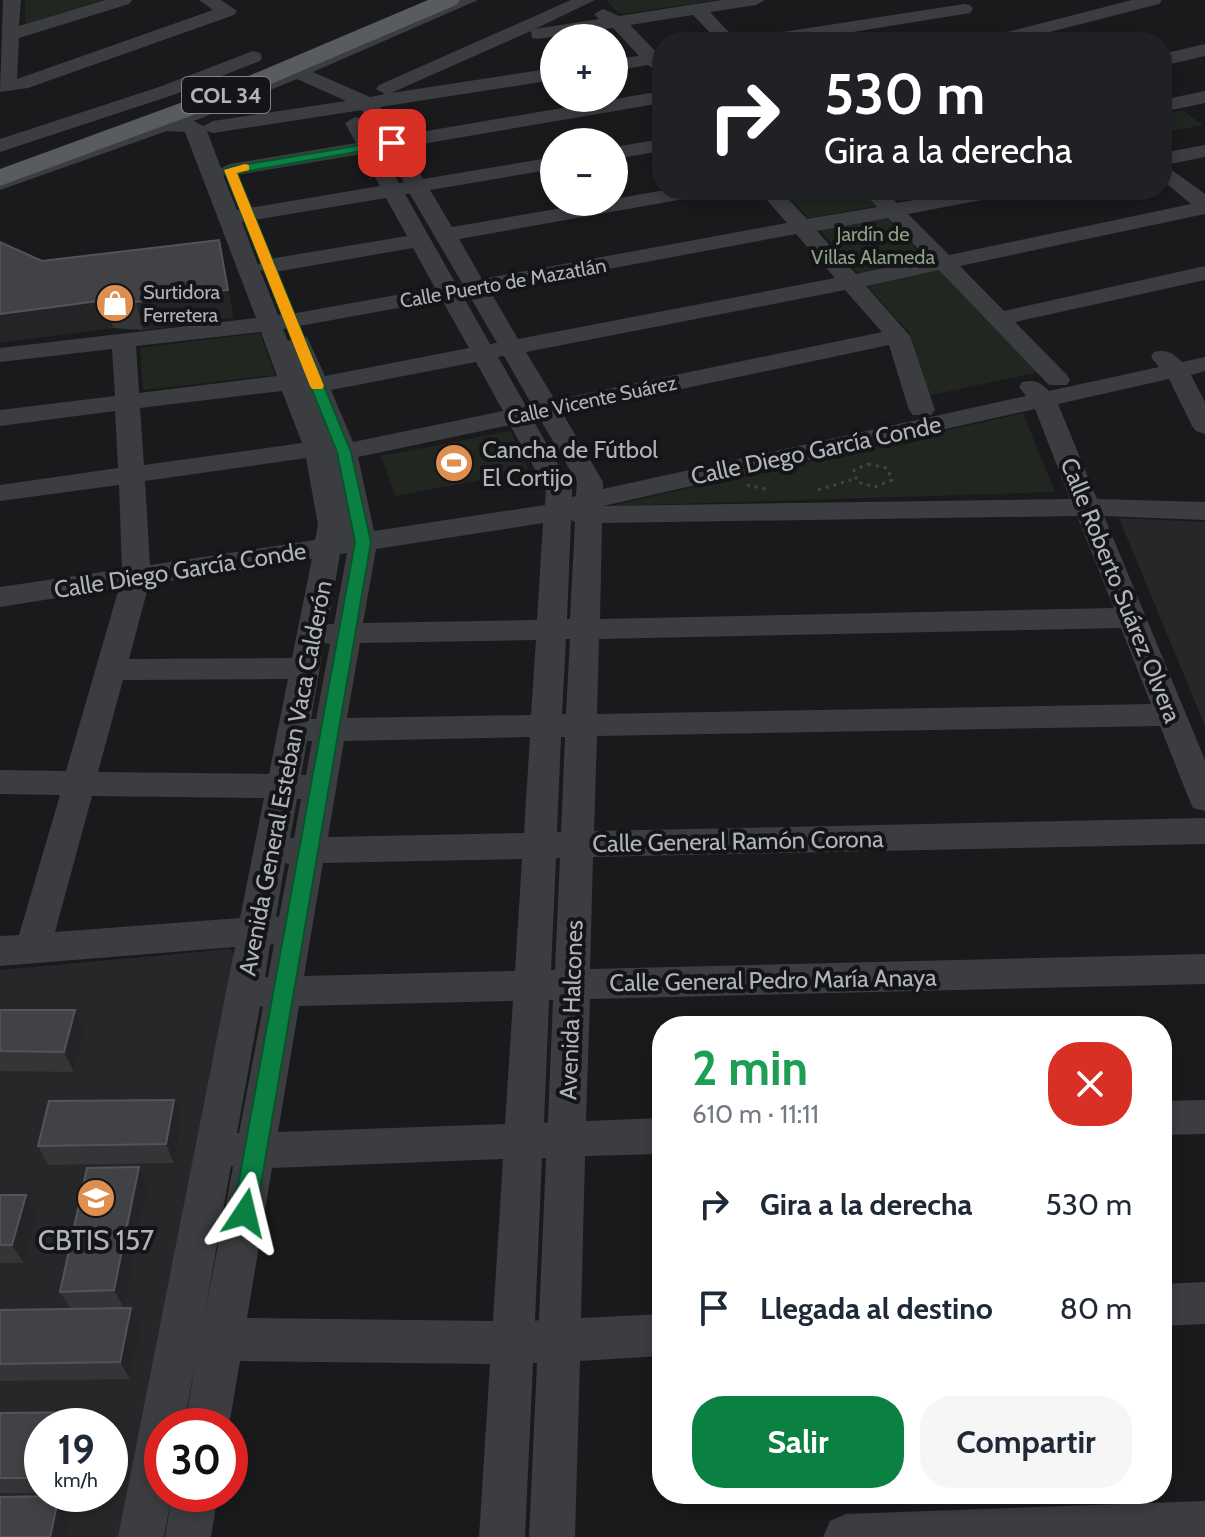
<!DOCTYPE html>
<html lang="es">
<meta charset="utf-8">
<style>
:root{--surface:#fff;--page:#f6f6f7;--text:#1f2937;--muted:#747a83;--accent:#0b8043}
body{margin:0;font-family:Cabin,sans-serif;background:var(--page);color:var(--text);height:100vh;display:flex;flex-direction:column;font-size:30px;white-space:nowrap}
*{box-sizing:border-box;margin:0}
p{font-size:26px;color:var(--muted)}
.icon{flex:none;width:44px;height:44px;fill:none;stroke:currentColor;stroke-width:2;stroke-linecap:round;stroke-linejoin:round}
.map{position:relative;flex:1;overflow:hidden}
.sheet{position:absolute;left:652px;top:1016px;width:520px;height:488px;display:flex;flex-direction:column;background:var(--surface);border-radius:32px;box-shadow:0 4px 12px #0003}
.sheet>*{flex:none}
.guide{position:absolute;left:652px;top:32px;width:520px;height:168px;border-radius:32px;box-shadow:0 4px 12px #0003;background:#202124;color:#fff;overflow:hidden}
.controls{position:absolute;left:540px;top:24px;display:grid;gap:16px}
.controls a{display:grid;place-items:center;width:88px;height:88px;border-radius:50%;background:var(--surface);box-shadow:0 4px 12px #0003;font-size:40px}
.speed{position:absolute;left:24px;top:1408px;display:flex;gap:16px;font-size:40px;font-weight:700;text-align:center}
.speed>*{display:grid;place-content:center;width:104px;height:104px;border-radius:50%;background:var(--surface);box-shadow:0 4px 12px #0003;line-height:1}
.speed small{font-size:20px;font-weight:400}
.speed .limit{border:12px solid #d22;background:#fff;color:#111}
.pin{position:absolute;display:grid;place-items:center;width:68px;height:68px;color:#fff;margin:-34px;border-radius:16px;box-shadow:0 4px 12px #0006}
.me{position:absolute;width:88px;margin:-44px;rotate:10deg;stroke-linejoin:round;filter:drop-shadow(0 0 6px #0008)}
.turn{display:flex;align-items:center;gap:28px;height:168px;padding:0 40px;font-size:36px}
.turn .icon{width:104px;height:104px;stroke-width:2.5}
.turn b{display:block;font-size:56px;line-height:68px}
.round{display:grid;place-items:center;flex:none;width:84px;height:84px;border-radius:32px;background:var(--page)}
.head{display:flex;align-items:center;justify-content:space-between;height:136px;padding:0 40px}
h1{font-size:48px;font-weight:800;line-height:60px;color:#1e9e55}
.button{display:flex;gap:16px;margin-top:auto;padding:16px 40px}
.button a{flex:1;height:92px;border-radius:32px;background:var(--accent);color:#fff;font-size:32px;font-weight:800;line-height:92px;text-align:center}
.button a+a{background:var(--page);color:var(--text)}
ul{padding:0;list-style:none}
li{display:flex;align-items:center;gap:24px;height:104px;padding:0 40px}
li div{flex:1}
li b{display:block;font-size:30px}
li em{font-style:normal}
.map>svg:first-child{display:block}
</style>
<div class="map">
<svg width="1205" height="1537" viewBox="0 0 1205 1537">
<rect width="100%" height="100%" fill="#1a1a1c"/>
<!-- built -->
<g fill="#262729" fill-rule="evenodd">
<polygon points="1119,518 1205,522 1205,726"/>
<path d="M230 949 237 959 128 1537H0V970ZM42 1426H110V1494H42Z"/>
</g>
<!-- green -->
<g fill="#212620">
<polygon points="25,0 102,0 25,24"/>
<polygon points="606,0 717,0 623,14 618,13"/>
<polygon points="1182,110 1203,125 1162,133 1162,114"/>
<polygon points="783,190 861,190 876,206 808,218"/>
<polygon points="886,217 927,260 859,274 820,230"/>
<polygon points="939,269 1039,372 927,396 909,332 865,284"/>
<polygon points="260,333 275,375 143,390 140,348"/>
<polygon points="1023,413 1055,492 610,506"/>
<polygon points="510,431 529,471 395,496 381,456"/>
</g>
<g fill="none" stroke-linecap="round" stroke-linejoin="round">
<!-- path -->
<g stroke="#414447" stroke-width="3" stroke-dasharray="3 5" stroke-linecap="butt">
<polygon points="868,464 887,468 892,480 875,487 857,482 854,470"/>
<polyline points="747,485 770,490"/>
<polyline points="818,490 854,479"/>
</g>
<!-- minor -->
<g fill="#3b3d40" fill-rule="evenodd">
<polygon points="3,0 21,0 19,26 105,0 132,0 129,4 19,38 17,79 213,10 199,0 221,0 237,11 234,15 28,88 0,92"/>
<path d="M454 0H478L313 72 370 97 385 94 376 89 379 85 571 0H595L535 29 599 19 594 14 603 9 619 16 722 0H765L756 5 710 12 738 42H719L693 15 630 25 662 58V75L648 65 614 71V59L639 56 613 28 538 39 532 38 531 31 391 93 554 68V80L380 107 397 136 662 91V103L404 147 423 179 554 157V169L430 190 452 227 597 202H614V199L665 190H712L701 196 459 239 482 279 787 223 758 190H780L807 219 877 207 862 190H885L897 203 967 190H1013L1002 196 908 214 949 255 1191 204 1162 180V153L1205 145V157L1165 165 1205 194V214L960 266 1004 311 1205 266V280L1015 322 1067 375 1070 380 1067 385H1049L939 270 866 286 910 336 935 410 931 415H913L909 410 889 345 563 414 603 482V489L1026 396 1019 387 1022 382C1035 379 1040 382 1049 391L1159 367 1151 357 1154 352C1168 349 1172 353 1182 362L1205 357V371L1191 375 1205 402V434L1196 431 1192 426 1169 379 1058 404 1097 499 1205 502V520L1104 516 1205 760V811L1193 808 1189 799 1160 726 597 736 594 831 1205 818V844L593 857 590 969 1205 954V984L590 999 586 1121 662 1118V1154L585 1156 581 1318 662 1314V1356L580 1361 575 1537H529L537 1363H533L525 1537H479L490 1364 240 1361 229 1426H185L196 1358 184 1426H162V1494H172L164 1537H118L235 947 0 966V936L19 935 60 795 0 794V770L66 771 119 588 0 607V587L122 569 119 485 0 501V485L118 468 115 411 0 426V410L115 396 112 349 0 362V348L256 318 185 132 167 131 0 190V177L200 106ZM297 79 346 101 213 121 203 126 194 121ZM362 110 379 139 374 140 362 119 355 117 345 123 356 143 230 164 221 168 207 131 213 133ZM385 150 404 182 399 183 381 151ZM362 154 380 186 237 210 223 175 230 176ZM405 194H410L462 283 456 284ZM386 198 407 236 269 259 258 265 242 222ZM888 218 928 259 856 274 817 231ZM796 234 835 278 518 339 490 291ZM413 248 435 288 291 314 278 315 260 270 269 273ZM845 290 882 332 555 400 526 352ZM469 295 497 343 490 344 463 296ZM442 300 469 348 325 376 307 337 299 335 288 341 283 329ZM261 332 277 376 139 393 136 346ZM504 356 532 405 526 406 498 357ZM476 362 503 411 353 442 331 390ZM282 391 302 443 144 465 140 408ZM1035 409 1070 499 603 506ZM540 419 577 482 576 496 572 497V489L533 420ZM510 425 546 489 545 505 374 531 358 457ZM306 458 318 525 315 540 150 565 145 481ZM1077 516 1114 608 600 619 602 523ZM571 520 575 522 570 619H567ZM543 523 537 620 363 623 376 549ZM347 553 334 624H328L340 554ZM312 559 292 658 129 659 149 584ZM1121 628 1151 704 597 714 599 639ZM566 639H570L566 714H562ZM536 640 531 715 347 718 360 643ZM324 643 330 644 316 719H311ZM288 679 269 774 98 772 123 680ZM530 737 524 833 328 837 344 741ZM561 737H565L561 832H557ZM307 741H312L306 775H301ZM92 796 264 798 240 918 55 932ZM297 799H301L294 838H290ZM556 858H560L555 970H551ZM522 859 515 971 304 976 323 863ZM285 863 289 864 279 917 276 916ZM274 944 268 977H265L270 945ZM549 1000H553L548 1122 544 1123ZM513 1001 505 1124 278 1132 299 1006ZM260 1006 263 1007 239 1133H237ZM542 1158H546L539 1320 535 1321ZM503 1159 493 1321 247 1318 272 1168ZM231 1166 233 1167 204 1318Z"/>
<polygon points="1132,0 1162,0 1159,4 1011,42 981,42 984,38"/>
<polygon points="964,4 970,5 973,9 970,13 791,42 748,42 757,36"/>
<polygon points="1205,44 1205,56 1162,66 1162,54"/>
<polygon points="253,51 260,53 262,57 260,61 173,95 0,152 0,139 159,87"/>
<polygon points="1205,91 1205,103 1162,112 1162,100"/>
<polygon points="662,139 662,151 614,159 614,147"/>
<polygon points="1205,1100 1205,1134 1162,1135 1162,1101"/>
<polygon points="1205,1282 1205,1324 1162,1326 1162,1284"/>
<polygon points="172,1494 218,1494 211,1537 165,1537"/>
<polygon points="1205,1501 1205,1537 823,1537 830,1521 846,1514"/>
</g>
<!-- major -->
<polygon fill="#585b5f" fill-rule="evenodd" points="428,0 460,0 456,5 231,101 0,186 0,169 213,91"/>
</g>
<!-- wall -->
<g fill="#333537">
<polygon points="219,240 233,317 143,330 113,328 42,261"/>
<polygon points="0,1010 75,1010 85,1031 74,1072 0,1071"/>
<polygon points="182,1119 174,1163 48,1165 38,1146"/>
<polygon points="139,1167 148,1186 124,1308 141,1325 130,1379 0,1381 0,1310 71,1309 60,1292"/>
<polygon points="0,1195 37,1214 24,1263 0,1263"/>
<polygon points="0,1413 42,1426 42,1493 0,1493"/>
</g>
<!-- shaded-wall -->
<g fill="#242426">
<polygon points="219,240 233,317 143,330 136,302"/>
<polygon points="106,300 113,328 0,343 0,314"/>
<polygon points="75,1010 85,1031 74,1072 64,1052"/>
<polygon points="174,1100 182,1119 174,1163 166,1144"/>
<polygon points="139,1167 148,1186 124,1308 114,1290"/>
<polygon points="26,1195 37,1214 24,1263 12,1245"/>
<polygon points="131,1308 141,1325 130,1379 120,1362"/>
<polygon points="92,1412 102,1426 89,1426"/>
<polygon points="59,1496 71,1510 66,1537 50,1537"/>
</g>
<!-- building -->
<g fill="#404245" stroke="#525457" stroke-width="2">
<polygon points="219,240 228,290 136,302 106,300 0,314 0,242 42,261"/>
<polygon points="0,1010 75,1010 64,1052 0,1051"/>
<polygon points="174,1100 166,1144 38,1146 49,1101"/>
<polygon points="139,1167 114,1290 60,1292 87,1168"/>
<polygon points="0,1195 26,1195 12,1245 0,1245"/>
<polygon points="131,1308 120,1362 0,1364 0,1310"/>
<polygon points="92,1412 89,1426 42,1426 42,1478 0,1478 0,1413"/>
<polygon points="59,1496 50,1537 0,1537 0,1497"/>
</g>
<!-- route -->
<polygon fill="#0b8043" stroke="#07532c" stroke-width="2" points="392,140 396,141 396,145 237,173 351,452 371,542 256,1213 253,1221 245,1224 237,1221 233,1213 355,542 337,452 224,170 230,167"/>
<!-- slow -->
<polygon fill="#f59e0b" points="245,164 249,165 249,170 237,173 324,386 322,389 312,389 310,386 224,170"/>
<!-- icons -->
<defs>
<g id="shop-disc" transform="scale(2)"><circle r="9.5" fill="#de8f50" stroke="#151517"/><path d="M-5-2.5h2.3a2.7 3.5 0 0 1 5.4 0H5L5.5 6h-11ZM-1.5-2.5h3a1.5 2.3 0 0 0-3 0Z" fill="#fff"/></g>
<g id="stadium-disc" transform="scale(2)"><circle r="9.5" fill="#de8f50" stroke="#151517"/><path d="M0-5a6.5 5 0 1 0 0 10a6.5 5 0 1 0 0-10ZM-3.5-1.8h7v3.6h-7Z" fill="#fff"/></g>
<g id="university-disc" transform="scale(2)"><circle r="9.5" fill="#de8f50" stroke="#151517"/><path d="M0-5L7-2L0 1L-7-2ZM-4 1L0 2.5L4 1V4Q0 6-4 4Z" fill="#fff"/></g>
</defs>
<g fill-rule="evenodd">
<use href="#shop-disc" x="115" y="303"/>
<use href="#stadium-disc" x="454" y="463"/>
<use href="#university-disc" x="96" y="1198"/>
</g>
<g text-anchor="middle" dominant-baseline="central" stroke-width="8" stroke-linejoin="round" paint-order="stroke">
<!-- far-park labels -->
<g font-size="20" fill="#8ca287" stroke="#151517">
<text x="873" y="234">Jardín de<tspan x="873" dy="23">Villas Alameda</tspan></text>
</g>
<!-- far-street labels -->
<g font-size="20" fill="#aeb4ba" stroke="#151517">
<text transform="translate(503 283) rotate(-10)">Calle Puerto de Mazatlán</text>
<text transform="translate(592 400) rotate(-12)">Calle Vicente Suárez</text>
</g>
<!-- far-poi labels -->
<g font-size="20" fill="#aeb4ba" stroke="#151517" text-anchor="start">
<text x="143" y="292">Surtidora<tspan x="143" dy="23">Ferretera</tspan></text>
</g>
<!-- shield labels -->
<rect fill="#151517" stroke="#808489" stroke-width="2" x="182" y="77" width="88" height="36" rx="6"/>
<g font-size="22" font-weight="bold" fill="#aeb4ba">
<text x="226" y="95">COL 34</text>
</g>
<!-- poi labels -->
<g font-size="24" fill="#aeb4ba" stroke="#151517" text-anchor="start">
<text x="482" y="449">Cancha de Fútbol<tspan x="482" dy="28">El Cortijo</tspan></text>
</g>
<!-- street labels -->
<g font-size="24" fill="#aeb4ba" stroke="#151517">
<text transform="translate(816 450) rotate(-12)">Calle Diego García Conde</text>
<text transform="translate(180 570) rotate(-9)">Calle Diego García Conde</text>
<text transform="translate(1121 590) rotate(68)">Calle Roberto Suárez Olvera</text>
<text transform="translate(285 778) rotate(-79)">Avenida General Esteban Vaca Calderón</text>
<text transform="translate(738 841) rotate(-1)">Calle General Ramón Corona</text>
<text transform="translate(773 980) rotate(-1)">Calle General Pedro María Anaya</text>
<text transform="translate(571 1010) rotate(-88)">Avenida Halcones</text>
</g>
<!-- near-poi labels -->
<g font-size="28" fill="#aeb4ba" stroke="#151517">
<text x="96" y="1240">CBTIS 157</text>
</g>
</g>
</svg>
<div class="controls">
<a>+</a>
<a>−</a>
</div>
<div class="speed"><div>19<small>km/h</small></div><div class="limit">30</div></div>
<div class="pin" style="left:392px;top:143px;background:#d93025"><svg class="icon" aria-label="arrive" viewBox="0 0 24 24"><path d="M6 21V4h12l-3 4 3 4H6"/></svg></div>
<svg class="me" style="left:245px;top:1213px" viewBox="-20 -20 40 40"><path d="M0-17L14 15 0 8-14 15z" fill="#0b8043" stroke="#fff" stroke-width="4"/></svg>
<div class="guide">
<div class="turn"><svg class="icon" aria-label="right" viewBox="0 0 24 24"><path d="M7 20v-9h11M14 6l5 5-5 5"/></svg><div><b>530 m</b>Gira a la derecha</div></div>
</div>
<section class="sheet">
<div class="head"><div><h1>2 min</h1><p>610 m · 11:11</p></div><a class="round" style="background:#d93025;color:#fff"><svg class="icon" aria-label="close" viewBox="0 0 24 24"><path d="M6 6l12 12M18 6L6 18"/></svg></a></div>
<ul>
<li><svg class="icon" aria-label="right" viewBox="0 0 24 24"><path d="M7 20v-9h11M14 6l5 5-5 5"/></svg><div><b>Gira a la derecha</b></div><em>530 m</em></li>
<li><svg class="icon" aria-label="arrive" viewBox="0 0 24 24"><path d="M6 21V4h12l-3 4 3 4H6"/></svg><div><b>Llegada al destino</b></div><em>80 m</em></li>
</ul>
<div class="button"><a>Salir</a><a>Compartir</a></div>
</section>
</div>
